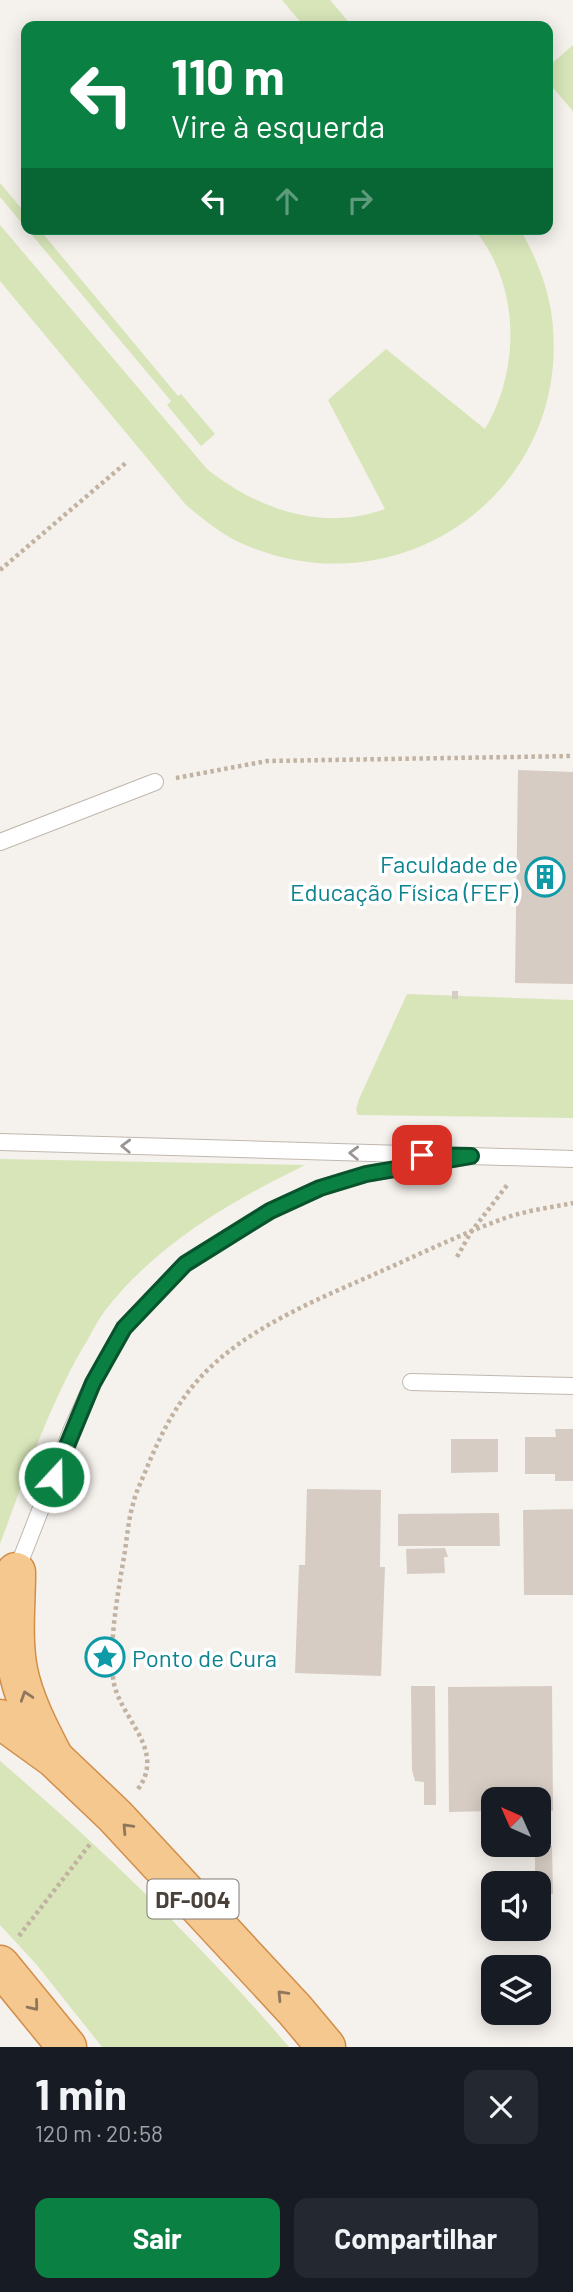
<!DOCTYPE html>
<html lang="pt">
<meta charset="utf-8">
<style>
:root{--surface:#171b24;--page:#242831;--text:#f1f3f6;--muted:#9ea1a6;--accent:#0b8043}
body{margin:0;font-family:Barlow,sans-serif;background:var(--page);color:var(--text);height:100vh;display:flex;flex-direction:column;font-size:26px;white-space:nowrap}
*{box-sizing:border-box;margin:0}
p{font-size:23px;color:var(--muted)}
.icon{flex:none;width:38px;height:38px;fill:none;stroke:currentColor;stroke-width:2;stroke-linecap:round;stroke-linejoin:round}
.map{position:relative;height:2047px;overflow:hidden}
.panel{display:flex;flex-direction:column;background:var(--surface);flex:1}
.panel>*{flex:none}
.top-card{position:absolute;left:21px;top:21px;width:532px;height:214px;border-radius:14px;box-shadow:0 4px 18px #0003;background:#0b8043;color:#fff;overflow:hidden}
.needle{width:46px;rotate:315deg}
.buttons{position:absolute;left:481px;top:1787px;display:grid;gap:14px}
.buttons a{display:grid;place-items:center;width:70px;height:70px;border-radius:14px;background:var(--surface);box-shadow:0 4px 18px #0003;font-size:35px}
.pin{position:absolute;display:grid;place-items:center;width:60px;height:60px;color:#fff;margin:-30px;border-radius:14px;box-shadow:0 4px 10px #0006}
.me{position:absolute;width:77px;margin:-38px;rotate:21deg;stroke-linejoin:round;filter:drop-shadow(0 0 5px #0008)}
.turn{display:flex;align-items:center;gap:24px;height:147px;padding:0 35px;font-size:32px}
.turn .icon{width:91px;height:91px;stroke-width:2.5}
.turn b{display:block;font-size:49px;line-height:60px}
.lanes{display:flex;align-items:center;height:66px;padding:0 35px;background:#0003;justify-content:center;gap:35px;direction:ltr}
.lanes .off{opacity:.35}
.round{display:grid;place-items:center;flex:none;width:74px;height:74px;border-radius:14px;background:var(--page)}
.headline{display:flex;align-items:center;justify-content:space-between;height:119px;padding:0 35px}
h1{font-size:42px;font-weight:700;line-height:52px}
.action{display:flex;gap:14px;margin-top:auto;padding:14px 35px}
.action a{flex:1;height:80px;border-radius:14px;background:var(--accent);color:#fff;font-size:28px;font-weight:700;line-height:80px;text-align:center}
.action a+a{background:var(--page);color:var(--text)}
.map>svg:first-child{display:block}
</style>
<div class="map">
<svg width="573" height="2047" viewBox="0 0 573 2047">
<rect width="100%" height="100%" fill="#f5f1ec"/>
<!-- green -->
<g fill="#d7e5b9">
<polygon points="282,0 330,0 352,26 304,26"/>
<polygon points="573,45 573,111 548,82 548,67"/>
<polygon points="0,183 26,214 26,228 0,197"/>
<path d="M0 225 207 469C257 509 322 532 385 509L328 400 386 349 485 429C521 369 520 284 474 229H520C536 257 548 286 552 318 573 491 400 613 243 544 222 535 204 520 186 505L0 281Z"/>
<polygon points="27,229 39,229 178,396 181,394 215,434 201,446 167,405 171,401"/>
<polygon points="407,994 573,1000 573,1118 358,1115 356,1110 359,1099"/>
<path d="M0 1159 305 1165C230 1202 156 1244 104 1312 98 1320 93 1330 88 1339 49 1403 26 1475 0 1544Z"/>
<path d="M0 1761C103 1849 201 1944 289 2047H102L36 1964 0 1925Z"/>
</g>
<!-- building -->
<g fill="#d6ccc3">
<polygon points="518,770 573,772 573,984 515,983"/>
<rect x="452" y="991" width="6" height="8"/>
<polygon points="555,1429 573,1429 573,1481 555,1481 555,1474 525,1474 525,1437 556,1437"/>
<polygon points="451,1439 498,1439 498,1472 451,1473"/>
<polygon points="307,1489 381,1490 380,1567 385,1567 381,1676 295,1673 299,1565 305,1565"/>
<polygon points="573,1509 573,1595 524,1595 523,1510"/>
<polygon points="499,1513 500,1546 398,1546 398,1514"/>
<polygon points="445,1548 448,1557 444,1557 445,1573 407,1574 406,1549"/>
<polygon points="411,1686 435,1686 436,1805 424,1805 424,1782 415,1781 412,1770"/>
<polygon points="552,1686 553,1811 539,1811 539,1799 494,1799 494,1811 449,1812 448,1687"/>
<polygon points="535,1845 552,1846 553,1894 539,1894 539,1883 535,1883"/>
</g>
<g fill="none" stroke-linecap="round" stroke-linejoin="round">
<!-- service casing -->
<g stroke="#c0b8af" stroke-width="18">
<g id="service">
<polyline points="0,842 155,782"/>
<polyline points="0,1142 437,1155"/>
<polyline points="411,1382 573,1386"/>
<polyline points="16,1572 72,1429 93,1383 124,1328 185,1264 270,1211 320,1188 366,1174 471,1156 573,1159"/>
</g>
</g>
<!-- trunk casing -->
<g stroke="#d28e49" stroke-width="41">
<g id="trunk">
<path d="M16 1572C16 1604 12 1638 18 1670 24 1700 39 1729 53 1756"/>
<polyline points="0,1719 54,1758 115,1816 295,2010 326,2047"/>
<polyline points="0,1965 67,2047"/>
</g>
</g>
<!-- path -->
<g stroke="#c1b2a2" stroke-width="4.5" stroke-dasharray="3.5 3.5" stroke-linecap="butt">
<polyline points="0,570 128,461"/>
<polyline points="176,778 267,761 573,756"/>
<polyline points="457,1257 471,1232 508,1184"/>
<path d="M138 1789C168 1748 116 1716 113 1677 109 1642 118 1592 124 1557 127 1539 128 1521 133 1504 136 1491 143 1478 148 1465 161 1434 176 1404 199 1379 244 1328 323 1297 384 1270 426 1251 468 1231 511 1216 531 1210 553 1207 573 1203"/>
<polyline points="19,1936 91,1843"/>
</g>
<!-- service -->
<use href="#service" stroke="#fff" stroke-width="16"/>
<!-- trunk -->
<use href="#trunk" stroke="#f5c88f" stroke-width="38"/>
</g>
<!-- one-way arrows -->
<defs><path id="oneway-chevron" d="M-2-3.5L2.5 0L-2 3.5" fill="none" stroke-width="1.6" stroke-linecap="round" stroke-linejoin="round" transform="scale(1.75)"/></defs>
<g stroke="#9b9693">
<use href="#oneway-chevron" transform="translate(126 1146) rotate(-178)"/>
<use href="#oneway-chevron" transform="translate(354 1153) rotate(-178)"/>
</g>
<g stroke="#8e775c">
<use href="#oneway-chevron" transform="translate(26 1696) rotate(-108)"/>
<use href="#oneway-chevron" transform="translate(127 1828) rotate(-133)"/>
<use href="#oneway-chevron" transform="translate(282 1995) rotate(-133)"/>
<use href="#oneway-chevron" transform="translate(34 2006) rotate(51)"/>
</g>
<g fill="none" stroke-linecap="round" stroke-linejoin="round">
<!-- route casing -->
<g stroke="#07532c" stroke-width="18">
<polyline id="route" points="54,1477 93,1383 124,1328 185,1264 270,1211 320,1188 366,1174 471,1156 422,1155"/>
</g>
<!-- route -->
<use href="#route" stroke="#0b8043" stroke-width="12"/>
</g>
<!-- icons -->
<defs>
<g id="building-ring" transform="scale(2.0125)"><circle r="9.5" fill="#fff" stroke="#0f9aa8" stroke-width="1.5"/><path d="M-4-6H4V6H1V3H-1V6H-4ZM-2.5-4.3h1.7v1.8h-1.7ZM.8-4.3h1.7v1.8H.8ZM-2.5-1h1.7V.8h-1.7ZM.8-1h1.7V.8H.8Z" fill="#0f9aa8"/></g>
<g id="sight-ring" transform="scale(2.0125)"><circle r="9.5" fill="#fff" stroke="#0f9aa8" stroke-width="1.5"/><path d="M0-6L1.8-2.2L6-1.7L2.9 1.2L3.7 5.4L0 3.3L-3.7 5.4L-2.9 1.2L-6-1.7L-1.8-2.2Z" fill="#0f9aa8"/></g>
</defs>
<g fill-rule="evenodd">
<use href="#building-ring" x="545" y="877"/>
<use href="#sight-ring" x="105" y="1657"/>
</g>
<g text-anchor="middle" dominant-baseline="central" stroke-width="7" stroke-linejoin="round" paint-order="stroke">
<!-- shield labels -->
<rect fill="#fff" stroke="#807a75" stroke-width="2" x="147.5" y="1879.5" width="91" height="39" rx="5"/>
<g font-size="23" font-weight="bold" fill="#49413a">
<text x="193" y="1899">DF-004</text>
</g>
<!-- culture labels -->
<g font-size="24" fill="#0d838f" stroke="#fff" text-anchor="end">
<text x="518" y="863">Faculdade de<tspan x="518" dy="28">Educação Física (FEF)</tspan></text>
<text x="132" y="1657" text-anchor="start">Ponto de Cura</text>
</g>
</g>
</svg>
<div class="buttons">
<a><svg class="needle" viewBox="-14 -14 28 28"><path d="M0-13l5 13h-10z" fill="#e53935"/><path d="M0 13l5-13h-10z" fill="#9ea1a6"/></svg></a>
<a><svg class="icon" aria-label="sound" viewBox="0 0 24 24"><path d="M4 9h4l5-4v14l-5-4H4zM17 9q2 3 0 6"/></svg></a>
<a><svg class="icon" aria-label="layers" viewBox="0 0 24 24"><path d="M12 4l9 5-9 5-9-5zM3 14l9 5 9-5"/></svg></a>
</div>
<div class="pin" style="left:422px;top:1155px;background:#d93025"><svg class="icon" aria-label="arrive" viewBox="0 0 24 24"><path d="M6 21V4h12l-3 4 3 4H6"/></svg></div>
<svg class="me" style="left:54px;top:1477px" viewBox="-20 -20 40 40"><circle r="17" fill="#0b8043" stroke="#fff" stroke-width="3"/><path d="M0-11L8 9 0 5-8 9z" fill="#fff"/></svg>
<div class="top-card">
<div class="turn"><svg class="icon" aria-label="left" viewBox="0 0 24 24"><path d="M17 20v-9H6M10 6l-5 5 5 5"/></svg><div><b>110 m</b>Vire à esquerda</div></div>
<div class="lanes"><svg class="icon" aria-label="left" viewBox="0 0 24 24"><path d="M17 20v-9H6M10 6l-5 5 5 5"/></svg><svg class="icon off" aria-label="ahead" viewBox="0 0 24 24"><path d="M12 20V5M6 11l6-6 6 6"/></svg><svg class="icon off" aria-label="right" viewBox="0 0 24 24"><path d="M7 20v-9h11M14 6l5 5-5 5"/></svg></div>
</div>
</div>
<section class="panel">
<div class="headline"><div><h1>1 min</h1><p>120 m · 20:58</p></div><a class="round"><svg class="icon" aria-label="close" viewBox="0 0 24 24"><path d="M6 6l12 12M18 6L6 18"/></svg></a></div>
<div class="action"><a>Sair</a><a>Compartilhar</a></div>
</section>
